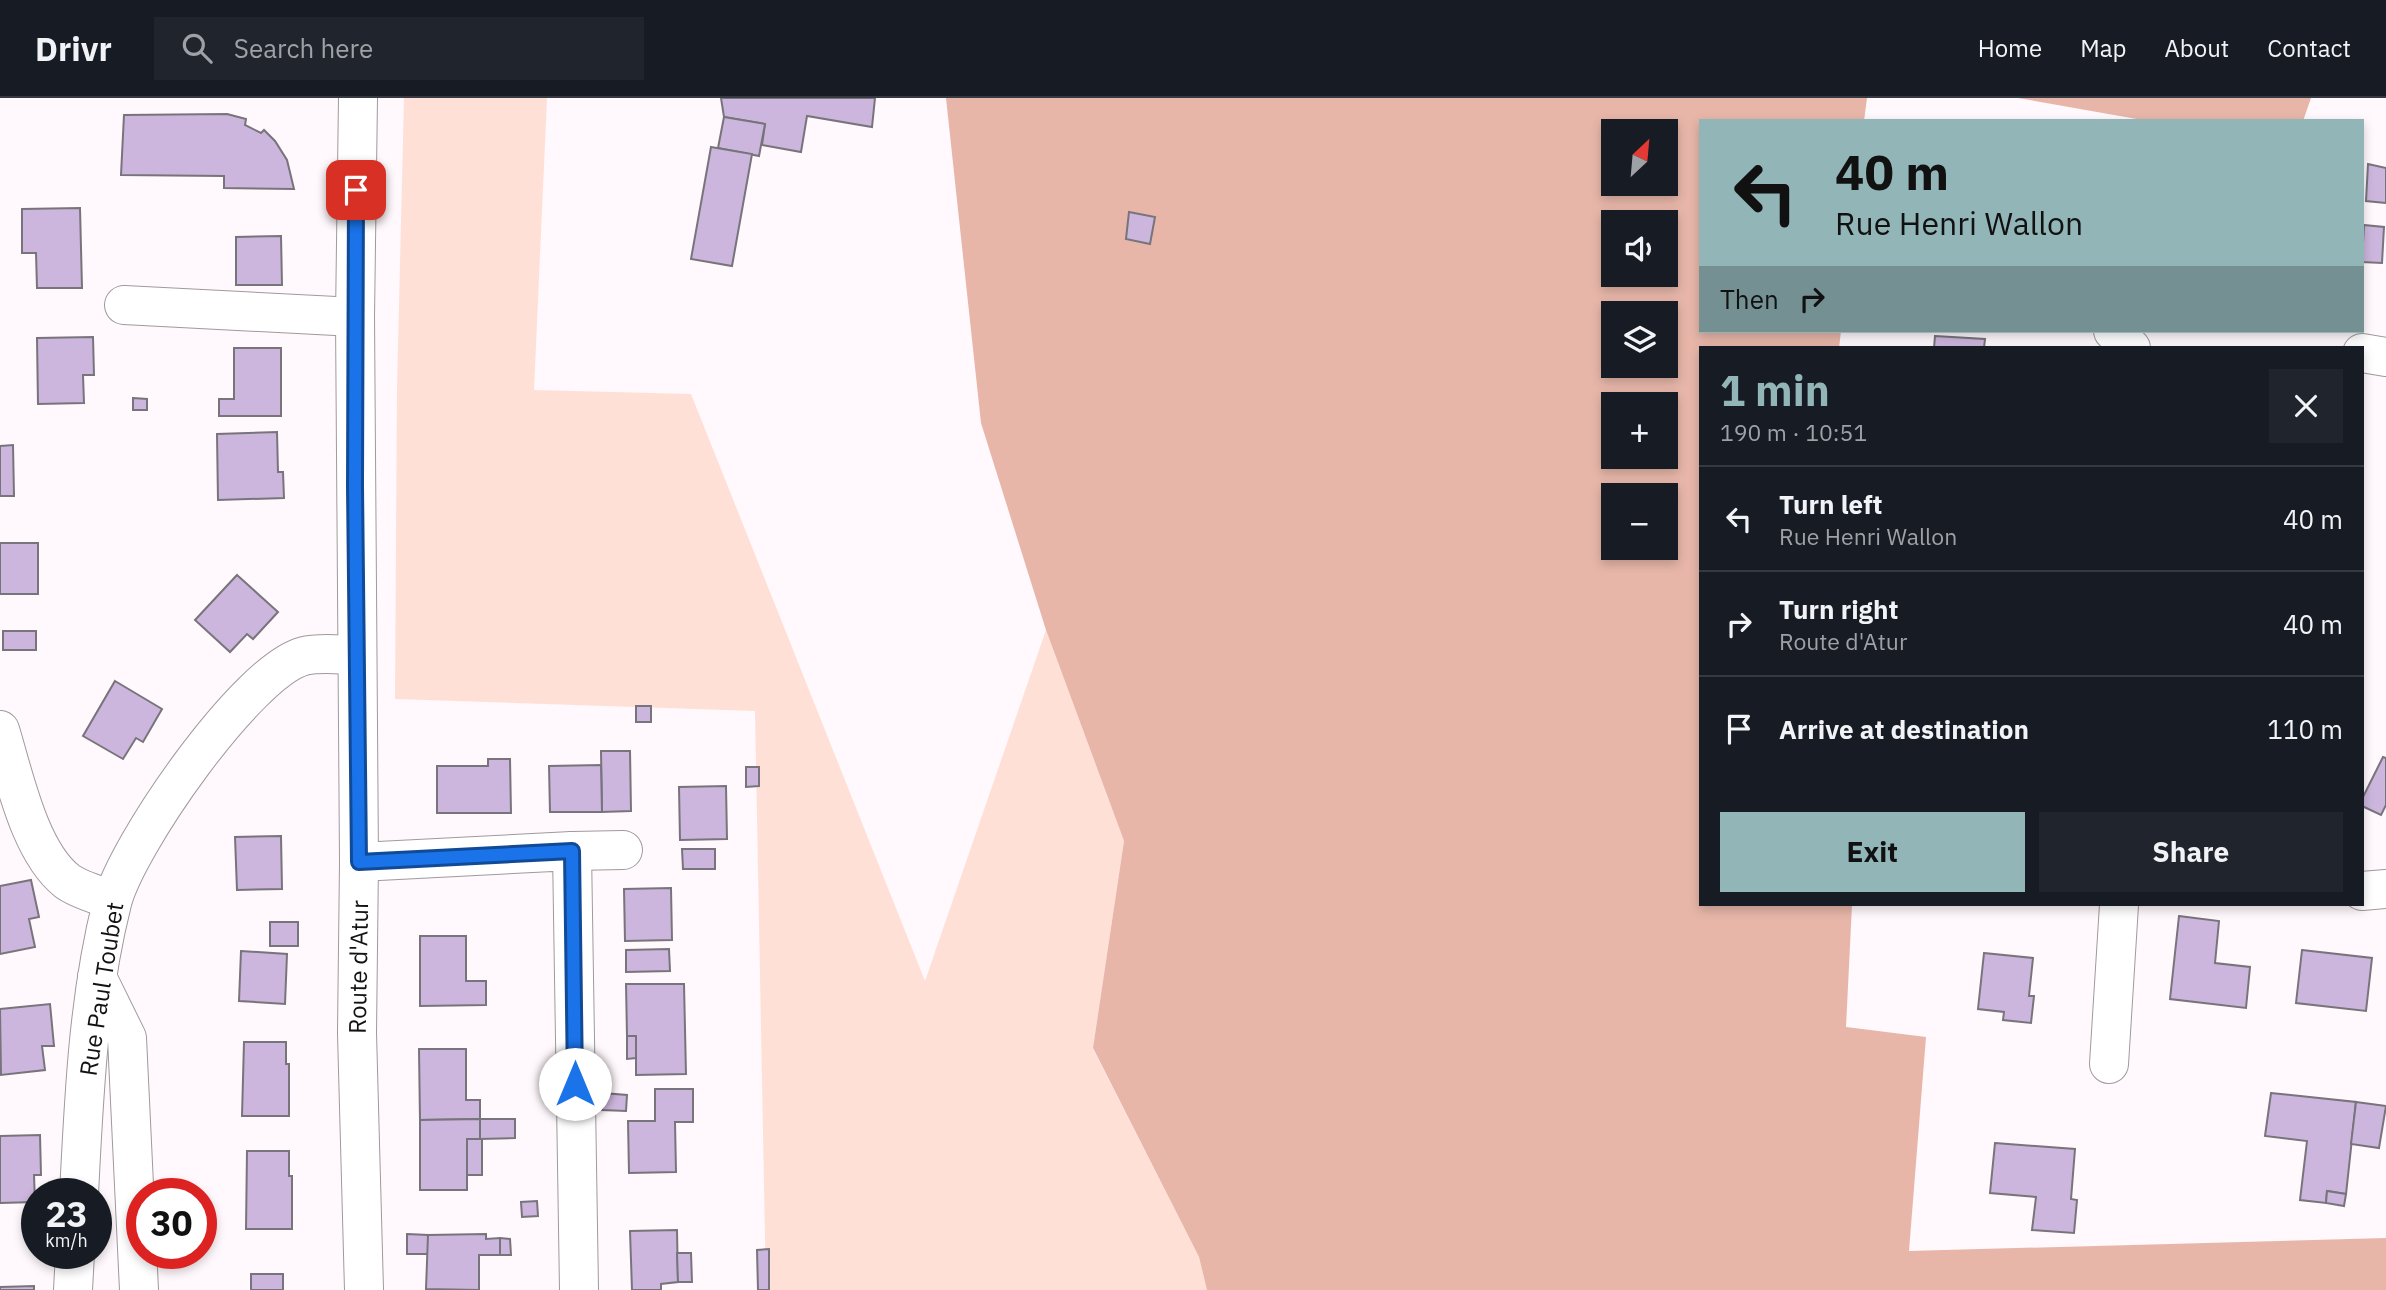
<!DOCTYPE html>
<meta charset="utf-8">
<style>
:root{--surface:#171b24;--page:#20242c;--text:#f1f3f6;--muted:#9ea1a6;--line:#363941;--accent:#92b5b8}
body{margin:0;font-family:"IBM Plex Sans",sans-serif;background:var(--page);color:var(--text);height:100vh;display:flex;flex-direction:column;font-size:26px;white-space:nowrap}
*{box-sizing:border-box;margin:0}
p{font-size:23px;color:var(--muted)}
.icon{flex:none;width:38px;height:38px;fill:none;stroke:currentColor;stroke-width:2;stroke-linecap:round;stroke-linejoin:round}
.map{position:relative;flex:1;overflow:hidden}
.sheet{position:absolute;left:1699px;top:248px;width:665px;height:560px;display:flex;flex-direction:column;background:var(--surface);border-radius:0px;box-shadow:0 4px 10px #0003}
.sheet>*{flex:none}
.guide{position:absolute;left:1699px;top:21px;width:665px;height:214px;border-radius:0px;box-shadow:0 4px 10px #0003;background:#92b5b8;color:#111;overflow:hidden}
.needle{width:46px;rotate:26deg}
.buttons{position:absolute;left:1601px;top:21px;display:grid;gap:14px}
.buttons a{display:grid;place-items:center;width:77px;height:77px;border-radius:0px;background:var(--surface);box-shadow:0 4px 10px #0003;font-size:35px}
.speed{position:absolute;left:21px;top:1080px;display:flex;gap:14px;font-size:35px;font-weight:700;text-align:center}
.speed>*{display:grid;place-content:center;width:91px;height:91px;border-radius:50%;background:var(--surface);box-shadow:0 4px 10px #0003;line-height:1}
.speed small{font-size:18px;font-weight:400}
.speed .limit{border:10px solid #d22;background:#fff;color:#111}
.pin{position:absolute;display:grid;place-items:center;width:60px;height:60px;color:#fff;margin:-30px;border-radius:14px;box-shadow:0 4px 10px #0006}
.me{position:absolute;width:77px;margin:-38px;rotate:0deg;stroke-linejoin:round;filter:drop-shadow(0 0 5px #0008)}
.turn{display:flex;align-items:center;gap:24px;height:147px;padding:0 21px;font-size:32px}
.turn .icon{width:91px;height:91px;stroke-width:2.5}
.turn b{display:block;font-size:49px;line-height:60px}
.then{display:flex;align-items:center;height:66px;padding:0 21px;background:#0003;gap:14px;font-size:26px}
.round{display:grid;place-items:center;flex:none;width:74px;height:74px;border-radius:0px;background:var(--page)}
.overview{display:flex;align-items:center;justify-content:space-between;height:119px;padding:0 21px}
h1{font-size:42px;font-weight:800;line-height:52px;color:var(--accent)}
.cta{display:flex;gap:14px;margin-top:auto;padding:14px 21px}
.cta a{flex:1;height:80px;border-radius:0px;background:var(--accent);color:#111;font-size:28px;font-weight:800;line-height:80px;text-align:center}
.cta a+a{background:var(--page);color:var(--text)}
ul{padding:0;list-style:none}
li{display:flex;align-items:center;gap:21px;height:105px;padding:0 21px;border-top:2px solid var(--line)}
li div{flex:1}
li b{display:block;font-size:26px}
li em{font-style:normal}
header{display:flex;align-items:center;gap:42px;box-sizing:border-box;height:98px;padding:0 35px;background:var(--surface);border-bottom:2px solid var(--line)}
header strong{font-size:33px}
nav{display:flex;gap:38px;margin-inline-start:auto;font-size:24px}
.search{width:490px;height:63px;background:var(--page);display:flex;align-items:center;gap:18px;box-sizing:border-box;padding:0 24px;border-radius:0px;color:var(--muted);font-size:26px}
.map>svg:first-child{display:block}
</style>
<header>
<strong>Drivr</strong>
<div class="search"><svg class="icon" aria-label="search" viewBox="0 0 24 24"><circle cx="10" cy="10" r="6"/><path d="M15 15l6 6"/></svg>Search here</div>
<nav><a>Home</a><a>Map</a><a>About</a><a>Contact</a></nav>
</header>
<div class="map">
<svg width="2386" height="1192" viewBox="0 0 2386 1192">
<rect width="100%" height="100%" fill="#fff8fc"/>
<!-- green -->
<polygon fill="#fee0d7" points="404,0 547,0 534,292 691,296 925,883 1046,532 1124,743 1093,951 1199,1159 1207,1192 766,1192 755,613 395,601 397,291"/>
<!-- forest -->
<g fill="#e7b6a9" fill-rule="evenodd">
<path d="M946 0H1867L1864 23H1701V233H1841L1839 250H1701V807H1852L1846 929 1926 939 1909 1153 2386 1140V1192H1207L1199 1159 1093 950 1124 743 1046 532 981 325ZM1614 33H1666V86H1614ZM1614 124H1666V177H1614ZM1614 215H1666V268H1614ZM1614 306H1666V359H1614ZM1614 397H1666V450H1614Z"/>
<polygon points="2018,0 2311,0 2303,23 2148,23"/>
</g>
<!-- building -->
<g fill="#ccb6dd" stroke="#78747b" stroke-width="2">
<polygon points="721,0 875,0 872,29 807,18 801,54 762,47 765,26 724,19"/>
<polygon points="227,16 246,21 245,27 261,35 264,32 275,43 287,62 294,91 224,90 224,78 121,77 124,17"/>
<polygon points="724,19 765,26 759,58 718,50"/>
<polygon points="711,49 752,56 732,168 691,161"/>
<polygon points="2368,66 2386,70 2386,105 2366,103"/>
<polygon points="80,110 82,190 37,190 36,155 22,155 22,111"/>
<polygon points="1129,114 1155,119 1150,146 1126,141"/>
<polygon points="2364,127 2384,129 2382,165 2362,164"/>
<polygon points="281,138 282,187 236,187 236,139"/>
<polygon points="1935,238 1985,241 1984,250 1934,250"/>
<polygon points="93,239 94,277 83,277 84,305 38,306 37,240"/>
<polygon points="234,250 281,250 281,318 219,318 219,301 234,301"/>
<polygon points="133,300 147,301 147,312 133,312"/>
<polygon points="277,334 278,374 283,374 284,400 218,402 217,336"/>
<polygon points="13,347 14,398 0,398 0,348"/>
<rect x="0" y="445" width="38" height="51"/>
<polygon points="237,477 278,514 253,541 247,536 230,554 195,522"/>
<rect x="3" y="533" width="33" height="19"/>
<polygon points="115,583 162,611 143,644 136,640 123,661 83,638"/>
<rect x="636" y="608" width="15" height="16"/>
<polygon points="601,653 630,653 631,713 602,714"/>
<polygon points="2383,659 2386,660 2386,707 2381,717 2362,708 2362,701"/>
<polygon points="488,661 510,661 511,715 437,715 437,668 488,668"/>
<polygon points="601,667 602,714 550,714 549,668"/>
<polygon points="746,669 759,669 759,688 746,689"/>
<polygon points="726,688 727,741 680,742 679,689"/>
<polygon points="281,738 282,791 237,792 235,739"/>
<polygon points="682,751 715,751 715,771 683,771"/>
<polygon points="31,782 39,819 29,821 35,849 0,856 0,788"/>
<polygon points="671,790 672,842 625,843 624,791"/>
<polygon points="2179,818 2219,823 2215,865 2250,869 2246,910 2170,901"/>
<rect x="270" y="824" width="28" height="24"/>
<polygon points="420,838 466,838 466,883 486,883 486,907 420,908"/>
<polygon points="669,851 670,873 626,874 626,852"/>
<polygon points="2302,852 2372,860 2366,913 2296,905"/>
<polygon points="241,853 287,856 285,906 239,903"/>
<polygon points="1984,855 2033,860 2029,898 2034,898 2031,925 2003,922 2004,914 1978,911"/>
<polygon points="626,886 684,886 686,976 636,977 636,938 627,938"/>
<polygon points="50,906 54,948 42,948 45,972 1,977 0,911"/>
<polygon points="627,938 636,938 636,960 627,961"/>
<polygon points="244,944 286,944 286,966 289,966 289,1018 242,1018"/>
<polygon points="419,951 466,951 466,1002 480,1002 480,1021 420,1022"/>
<polygon points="655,991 693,991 693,1024 675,1024 676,1074 629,1075 628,1023 655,1023"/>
<polygon points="603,995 627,997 626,1013 602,1012"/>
<polygon points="2271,995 2356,1004 2346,1096 2327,1093 2326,1105 2300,1102 2307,1043 2265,1038"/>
<polygon points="2356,1004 2386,1008 2379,1050 2351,1046"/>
<polygon points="480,1021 480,1041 467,1041 467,1092 420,1092 420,1022"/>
<polygon points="480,1021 515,1021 515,1040 480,1041"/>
<polygon points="40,1037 41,1077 34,1077 35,1104 0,1105 0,1038"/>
<rect x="467" y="1041" width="15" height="36"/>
<polygon points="1995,1045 2075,1051 2071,1101 2077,1102 2074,1135 2032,1132 2036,1099 1990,1095"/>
<polygon points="247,1053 289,1053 289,1078 292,1078 292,1131 246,1131"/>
<polygon points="2327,1093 2346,1096 2344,1108 2326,1105"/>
<polygon points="537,1103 538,1118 522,1119 521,1104"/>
<polygon points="677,1132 678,1184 661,1186 661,1192 632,1192 630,1133"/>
<polygon points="407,1136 428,1137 429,1156 407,1156"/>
<polygon points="486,1136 486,1141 500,1140 500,1157 479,1157 479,1192 426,1191 428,1137"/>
<polygon points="500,1140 510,1141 511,1157 500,1157"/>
<polygon points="769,1151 769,1192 758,1192 757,1152"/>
<polygon points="677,1155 691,1155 692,1184 678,1184"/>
<rect x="251" y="1176" width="32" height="16"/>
<polygon points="34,1188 34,1192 0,1192 0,1189"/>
</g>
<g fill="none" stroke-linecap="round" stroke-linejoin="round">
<!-- minor casing -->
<g stroke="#a0999d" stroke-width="40">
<g id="minor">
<polyline points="124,207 355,219"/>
<polyline points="2113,233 2131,250"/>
<polyline points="2362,255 2386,259"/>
<path d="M0 632C14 677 29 753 67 783 79 792 99 797 112 802"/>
<polyline points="572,753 623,752"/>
<polyline points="359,764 572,753 579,1192"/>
<polyline points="2362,793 2386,791"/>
<polyline points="97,879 127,940 139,1192"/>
<polyline points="2109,966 2119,807"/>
<path d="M79 1096C84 998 88 900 112 805 126 748 247 573 304 558 320 554 341 557 357 557"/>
<polyline points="73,1192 75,1155"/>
</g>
</g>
<!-- secondary casing -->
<g stroke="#a0999d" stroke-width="40">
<polyline id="secondary" points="358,0 355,219 359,764 357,935 364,1192"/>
</g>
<!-- minor -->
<use href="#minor" stroke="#fff" stroke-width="38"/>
<!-- secondary -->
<use href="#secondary" stroke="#fff" stroke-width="38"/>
</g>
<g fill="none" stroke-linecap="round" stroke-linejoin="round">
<!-- route casing -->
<g stroke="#114b97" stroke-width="18">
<polyline id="route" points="356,92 355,388 359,764 572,753 575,986"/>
</g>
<!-- route -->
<use href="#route" stroke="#1a73e8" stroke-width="12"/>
</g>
<g text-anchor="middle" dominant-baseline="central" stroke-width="5" stroke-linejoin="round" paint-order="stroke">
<!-- street labels -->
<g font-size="24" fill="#131112" stroke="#fff">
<text transform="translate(358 869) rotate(-89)">Route d'Atur</text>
<text transform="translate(101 891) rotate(-81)">Rue Paul Toubet</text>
</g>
</g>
</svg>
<div class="buttons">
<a><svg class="needle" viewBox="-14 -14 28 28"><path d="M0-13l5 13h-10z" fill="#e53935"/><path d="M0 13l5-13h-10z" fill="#9ea1a6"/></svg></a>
<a><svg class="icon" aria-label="sound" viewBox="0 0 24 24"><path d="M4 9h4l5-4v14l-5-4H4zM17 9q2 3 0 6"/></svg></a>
<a><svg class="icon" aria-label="layers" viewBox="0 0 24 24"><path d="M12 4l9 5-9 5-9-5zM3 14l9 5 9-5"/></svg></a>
<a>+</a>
<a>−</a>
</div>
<div class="speed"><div>23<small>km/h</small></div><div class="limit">30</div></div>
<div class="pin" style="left:356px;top:92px;background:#d93025"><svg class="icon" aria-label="arrive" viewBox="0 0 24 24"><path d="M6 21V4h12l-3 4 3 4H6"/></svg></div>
<svg class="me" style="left:575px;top:986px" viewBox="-20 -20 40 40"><circle r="19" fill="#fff"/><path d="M0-13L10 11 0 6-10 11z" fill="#1a73e8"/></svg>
<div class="guide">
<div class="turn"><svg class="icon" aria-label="left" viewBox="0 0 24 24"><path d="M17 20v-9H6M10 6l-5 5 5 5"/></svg><div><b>40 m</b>Rue Henri Wallon</div></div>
<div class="then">Then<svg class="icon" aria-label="right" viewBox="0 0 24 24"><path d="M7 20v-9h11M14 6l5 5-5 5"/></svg></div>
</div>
<section class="sheet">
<div class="overview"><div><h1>1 min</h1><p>190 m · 10:51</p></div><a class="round"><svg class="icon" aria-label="close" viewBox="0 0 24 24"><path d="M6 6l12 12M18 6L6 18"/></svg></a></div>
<ul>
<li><svg class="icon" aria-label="left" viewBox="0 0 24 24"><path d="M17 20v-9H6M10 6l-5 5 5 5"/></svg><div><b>Turn left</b><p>Rue Henri Wallon</p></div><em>40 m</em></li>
<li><svg class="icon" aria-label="right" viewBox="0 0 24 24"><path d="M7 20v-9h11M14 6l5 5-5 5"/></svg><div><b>Turn right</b><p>Route d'Atur</p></div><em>40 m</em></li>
<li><svg class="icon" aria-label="arrive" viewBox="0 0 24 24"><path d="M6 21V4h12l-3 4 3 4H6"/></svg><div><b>Arrive at destination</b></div><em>110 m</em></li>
</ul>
<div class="cta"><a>Exit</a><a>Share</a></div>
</section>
</div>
